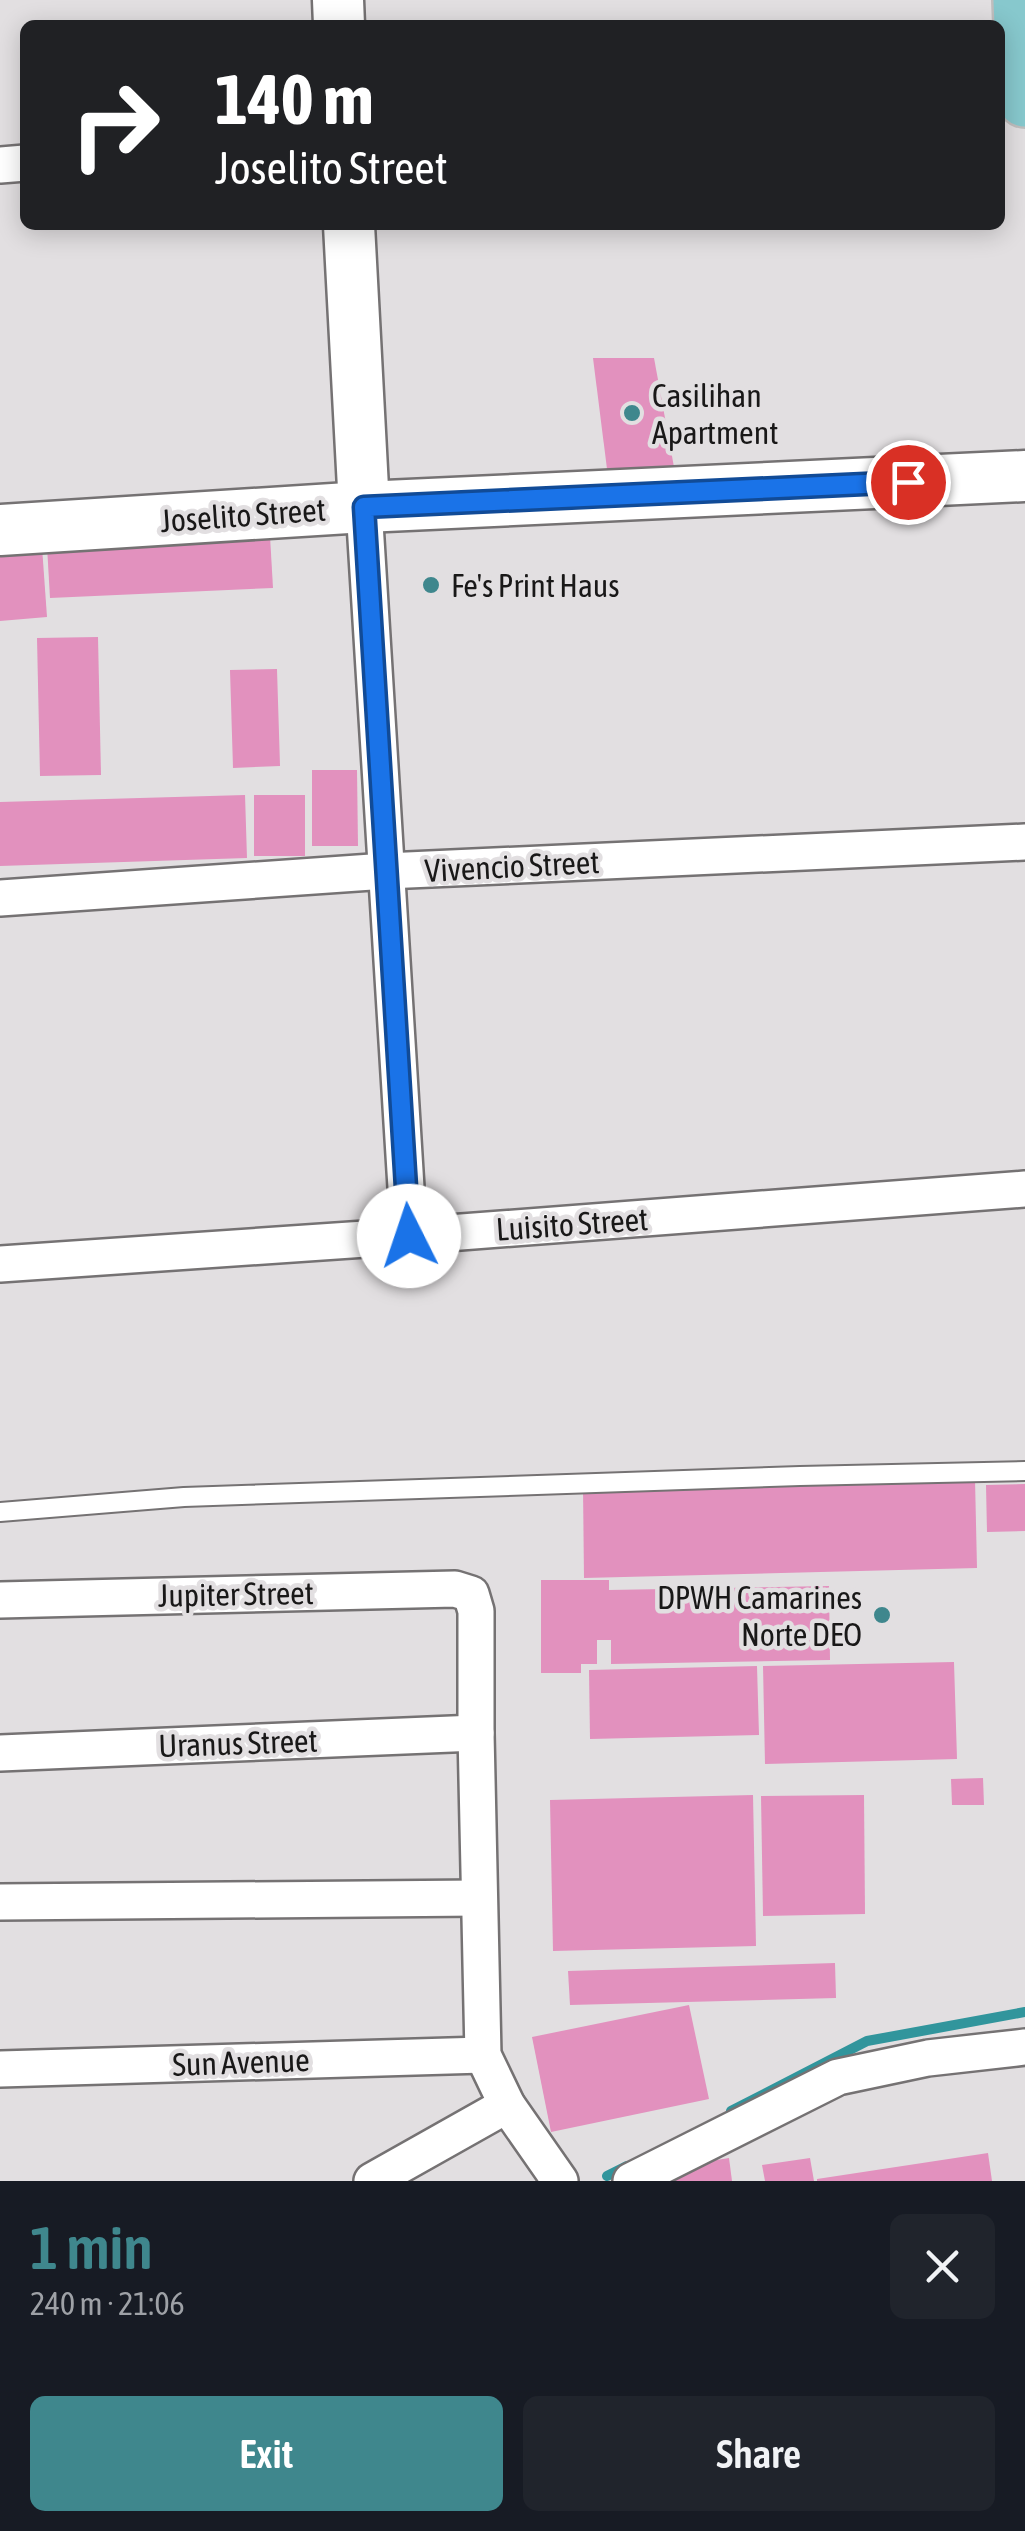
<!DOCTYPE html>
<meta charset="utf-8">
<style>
:root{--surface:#171b24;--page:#20242c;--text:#f1f3f6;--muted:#9ea1a6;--accent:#3f878d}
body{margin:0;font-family:"Asap Condensed",sans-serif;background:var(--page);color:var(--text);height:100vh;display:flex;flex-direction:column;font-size:38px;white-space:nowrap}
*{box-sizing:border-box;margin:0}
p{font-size:32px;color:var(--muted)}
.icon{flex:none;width:55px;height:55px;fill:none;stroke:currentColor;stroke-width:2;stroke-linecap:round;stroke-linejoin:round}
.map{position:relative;height:2181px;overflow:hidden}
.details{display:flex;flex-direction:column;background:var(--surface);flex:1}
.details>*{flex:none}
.guide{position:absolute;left:20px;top:20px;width:985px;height:210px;border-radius:15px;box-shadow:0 5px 25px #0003;background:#202124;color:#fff;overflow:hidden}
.pin{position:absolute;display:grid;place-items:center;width:85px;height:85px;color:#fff;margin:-42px;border:5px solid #fff;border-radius:50%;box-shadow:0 2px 10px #0007}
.me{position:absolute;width:110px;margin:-55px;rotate:356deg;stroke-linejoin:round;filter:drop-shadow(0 0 8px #0008)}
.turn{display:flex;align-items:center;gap:35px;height:210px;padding:0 30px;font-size:45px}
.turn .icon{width:130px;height:130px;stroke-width:2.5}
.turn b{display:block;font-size:70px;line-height:85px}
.round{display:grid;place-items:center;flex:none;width:105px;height:105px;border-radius:15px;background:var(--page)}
.head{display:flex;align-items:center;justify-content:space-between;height:170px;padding:0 30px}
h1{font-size:60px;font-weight:600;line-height:75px;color:var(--accent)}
.button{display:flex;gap:20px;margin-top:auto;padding:20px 30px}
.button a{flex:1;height:115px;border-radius:15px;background:var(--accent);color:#fff;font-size:40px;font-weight:600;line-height:115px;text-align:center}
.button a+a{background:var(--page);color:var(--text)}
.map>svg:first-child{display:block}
</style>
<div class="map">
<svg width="1025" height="2181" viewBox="0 0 1025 2181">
<rect width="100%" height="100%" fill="#e2dfe1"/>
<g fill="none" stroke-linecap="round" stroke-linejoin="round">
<!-- stream -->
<g stroke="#31959c" stroke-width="10">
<polyline points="731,2111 867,2041 1025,2012"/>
<polyline points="607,2176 627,2166"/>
</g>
</g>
<!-- building -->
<g fill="#e291be">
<polygon points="593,358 654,358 674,467 607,469"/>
<polygon points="270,536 273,588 50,598 47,546"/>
<polygon points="42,547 47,617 0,621 0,550"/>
<polygon points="98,637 101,775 40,776 37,638"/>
<polygon points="277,669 280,766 233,768 230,670"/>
<polygon points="312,770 357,770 358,846 312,846"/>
<polygon points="245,795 247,858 0,866 0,802"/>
<rect x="254" y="795" width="51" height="61"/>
<polygon points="975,1479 977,1568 584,1578 583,1488"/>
<polygon points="1025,1484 1025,1531 987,1532 986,1485"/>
<polygon points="541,1580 609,1580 609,1590 829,1586 830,1660 611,1664 611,1640 597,1640 597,1664 581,1664 581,1673 541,1673"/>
<polygon points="954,1662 957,1759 765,1764 763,1666"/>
<polygon points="757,1666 759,1735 590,1739 589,1670"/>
<polygon points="983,1778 984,1805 952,1805 951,1779"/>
<polygon points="753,1795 756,1946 553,1951 550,1800"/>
<polygon points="864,1795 865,1914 763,1916 761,1796"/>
<polygon points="835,1963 836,1998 570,2005 568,1971"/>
<polygon points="689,2005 709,2099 551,2132 532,2037"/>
<polygon points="988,2153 992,2181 817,2181 817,2179"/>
<polygon points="729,2158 732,2181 676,2181 674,2167"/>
<polygon points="810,2158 814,2181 765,2181 762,2165"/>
</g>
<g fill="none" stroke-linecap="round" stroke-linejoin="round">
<!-- lane casing -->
<g stroke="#757273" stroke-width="22">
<polyline id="lane" points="0,1512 184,1497 800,1476 1025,1471"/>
</g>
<!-- street casing -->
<g stroke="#757273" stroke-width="40">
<g id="street">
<polyline points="0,165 25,163"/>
<polyline points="364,507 409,1236"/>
<polyline points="0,898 386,871 1025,842"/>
<polyline points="0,1264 409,1236 1025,1189"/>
<polyline points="0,1600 455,1589 471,1594 476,1611 476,1733 483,2055 507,2105 560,2181"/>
<polyline points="0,1753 476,1733"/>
<polyline points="0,1902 479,1898"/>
<polyline points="0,2069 483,2055"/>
<polyline points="372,2181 507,2105"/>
<polyline points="631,2181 838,2077 928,2058 1025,2047"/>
</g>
</g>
<!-- secondary casing -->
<g stroke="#757273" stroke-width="55">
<g id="secondary">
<polyline points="338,0 339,25"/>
<polyline points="349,225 364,507"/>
<polyline points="0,530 364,507 1025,476"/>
</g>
</g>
<!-- primary casing -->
<g stroke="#bfbebe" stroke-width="60">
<polyline id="primary" points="1021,0 1025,99"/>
</g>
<!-- lane -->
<use href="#lane" stroke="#fff" stroke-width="18"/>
<!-- street -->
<use href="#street" stroke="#fff" stroke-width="35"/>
<!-- secondary -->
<use href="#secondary" stroke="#fff" stroke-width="50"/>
<!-- primary -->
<use href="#primary" stroke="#87c8cd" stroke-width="55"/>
</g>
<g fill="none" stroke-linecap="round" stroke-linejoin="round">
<!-- route casing -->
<g stroke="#114b97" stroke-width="25">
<polyline id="route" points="409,1236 364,507 908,482"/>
</g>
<!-- route -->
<use href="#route" stroke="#1a73e8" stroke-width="18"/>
</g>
<!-- markers -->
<g fill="#3f878d" stroke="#e2dfe1" stroke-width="4">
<circle cx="632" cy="413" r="10"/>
<circle cx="431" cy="585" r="10"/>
<circle cx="882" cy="1615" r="10"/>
</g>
<g text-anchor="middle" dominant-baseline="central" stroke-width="9" stroke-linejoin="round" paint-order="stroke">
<!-- poi labels -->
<g font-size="32" fill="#191818" stroke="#e2dfe1" text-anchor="start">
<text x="652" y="395">Casilihan<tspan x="652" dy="37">Apartment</tspan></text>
<text x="451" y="585">Fe's Print Haus</text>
<text x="862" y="1597" text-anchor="end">DPWH Camarines<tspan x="862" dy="37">Norte DEO</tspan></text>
</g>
<!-- street labels -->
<g font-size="32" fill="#191818" stroke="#e2dfe1">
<text transform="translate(243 515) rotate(-4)">Joselito Street</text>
<text transform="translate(512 866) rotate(-3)">Vivencio Street</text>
<text transform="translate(572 1224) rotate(-4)">Luisito Street</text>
<text transform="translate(236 1594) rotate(-1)">Jupiter Street</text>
<text transform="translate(238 1743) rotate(-2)">Uranus Street</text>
<text transform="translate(241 2062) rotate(-2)">Sun Avenue</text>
</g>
</g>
</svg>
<div class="pin" style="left:908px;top:482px;background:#d93025"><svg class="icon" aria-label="arrive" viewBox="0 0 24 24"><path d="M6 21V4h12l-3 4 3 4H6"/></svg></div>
<svg class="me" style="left:409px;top:1236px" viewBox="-20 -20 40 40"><circle r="19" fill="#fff"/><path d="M0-13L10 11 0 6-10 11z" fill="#1a73e8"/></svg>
<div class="guide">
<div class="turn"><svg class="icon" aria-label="right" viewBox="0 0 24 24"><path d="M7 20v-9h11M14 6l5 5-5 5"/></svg><div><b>140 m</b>Joselito Street</div></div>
</div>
</div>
<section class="details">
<div class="head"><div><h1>1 min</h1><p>240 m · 21:06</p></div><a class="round"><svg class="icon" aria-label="close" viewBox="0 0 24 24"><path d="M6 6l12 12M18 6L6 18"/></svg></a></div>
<div class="button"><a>Exit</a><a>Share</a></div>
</section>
